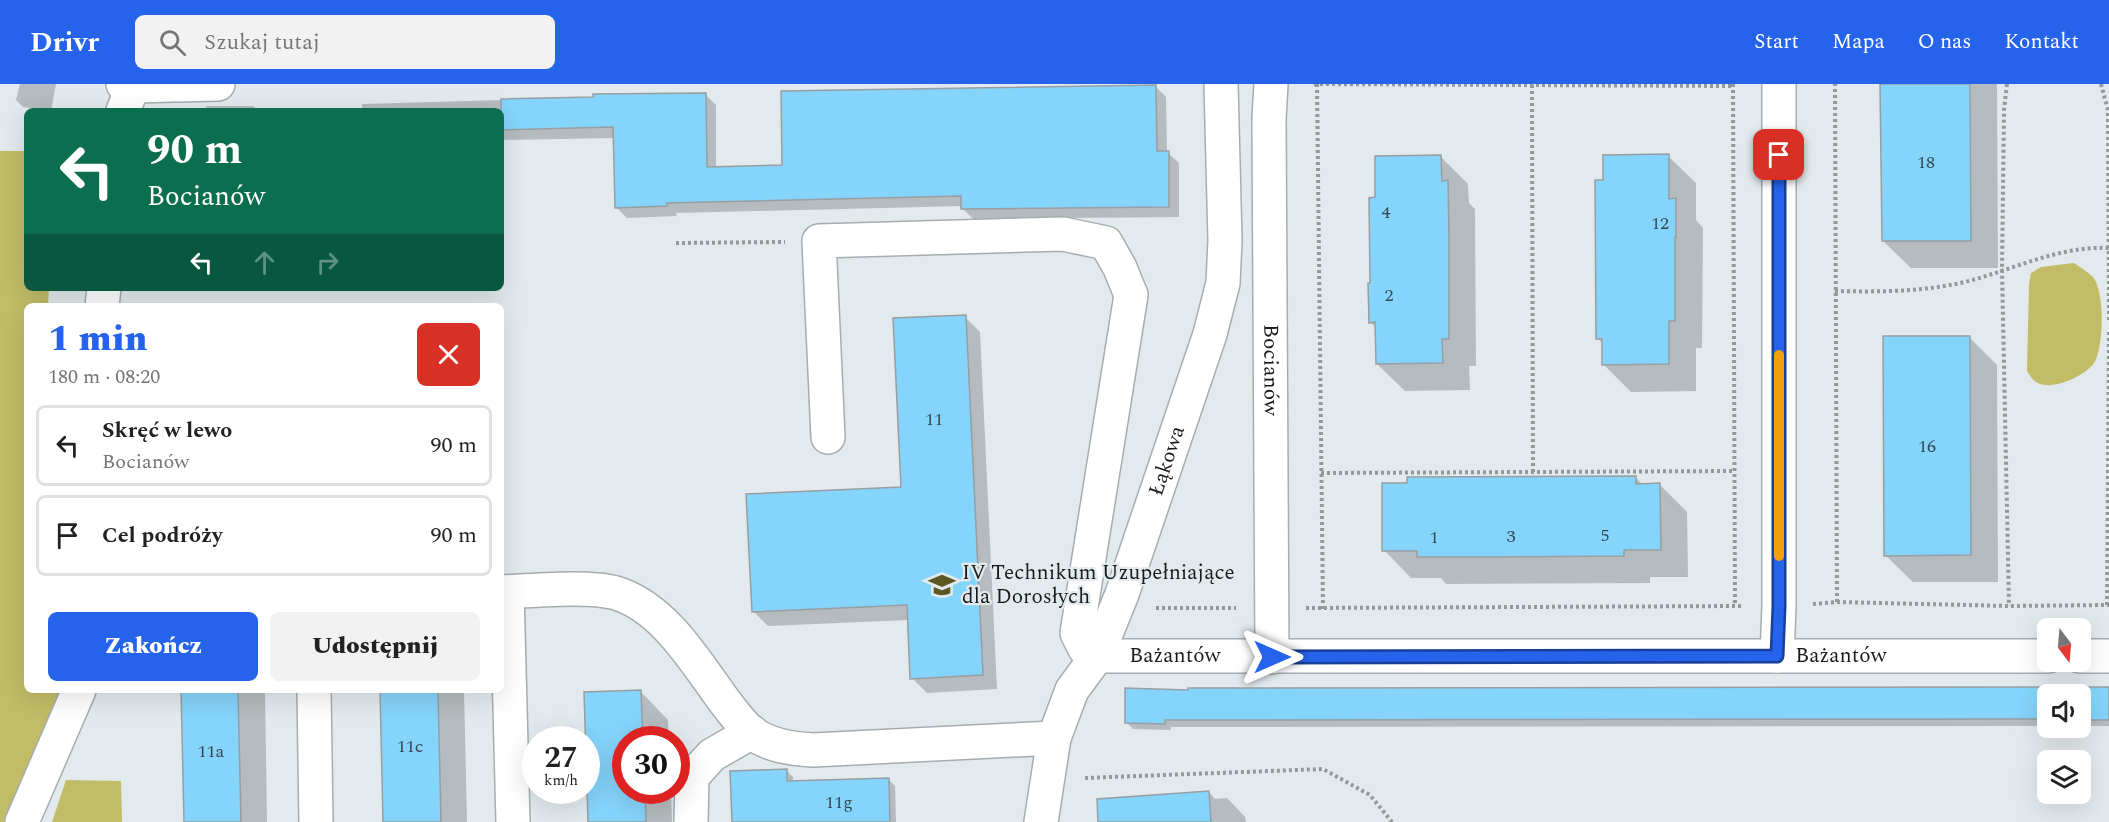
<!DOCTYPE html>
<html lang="pl">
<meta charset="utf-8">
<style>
:root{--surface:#fff;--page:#f2f2f2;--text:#222;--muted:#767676;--line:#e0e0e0;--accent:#2563eb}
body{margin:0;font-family:Spectral,serif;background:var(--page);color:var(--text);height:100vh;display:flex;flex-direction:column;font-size:22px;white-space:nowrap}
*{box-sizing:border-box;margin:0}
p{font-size:20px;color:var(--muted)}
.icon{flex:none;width:33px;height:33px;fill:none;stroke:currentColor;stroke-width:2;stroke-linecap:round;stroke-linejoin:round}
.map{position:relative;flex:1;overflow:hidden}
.side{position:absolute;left:24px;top:219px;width:480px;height:390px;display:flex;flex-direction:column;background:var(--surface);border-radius:9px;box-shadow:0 6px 24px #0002}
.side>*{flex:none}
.banner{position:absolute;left:24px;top:24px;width:480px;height:183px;border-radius:9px;box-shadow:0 6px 24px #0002;background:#0b6e4f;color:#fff;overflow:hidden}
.needle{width:39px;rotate:164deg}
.buttons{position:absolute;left:2037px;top:534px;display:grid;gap:12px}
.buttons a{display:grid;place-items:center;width:54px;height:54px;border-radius:9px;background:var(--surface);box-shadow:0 6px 24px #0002;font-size:30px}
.speed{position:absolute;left:522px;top:642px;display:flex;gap:12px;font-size:30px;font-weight:700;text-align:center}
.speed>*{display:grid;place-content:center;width:78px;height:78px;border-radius:50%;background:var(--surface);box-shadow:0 6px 24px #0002;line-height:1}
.speed small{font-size:15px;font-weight:400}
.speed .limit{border:9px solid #d22;background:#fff;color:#111}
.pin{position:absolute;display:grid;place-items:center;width:51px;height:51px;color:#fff;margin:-26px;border-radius:12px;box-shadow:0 3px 9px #0006}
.me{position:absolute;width:66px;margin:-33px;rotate:90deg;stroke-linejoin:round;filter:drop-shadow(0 0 4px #0008)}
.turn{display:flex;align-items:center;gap:21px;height:126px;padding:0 24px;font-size:27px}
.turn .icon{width:78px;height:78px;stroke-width:2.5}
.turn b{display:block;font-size:42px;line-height:51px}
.lanes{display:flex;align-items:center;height:57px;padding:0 24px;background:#0003;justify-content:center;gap:30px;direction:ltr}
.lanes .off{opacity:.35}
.round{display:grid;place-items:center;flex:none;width:63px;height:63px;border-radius:9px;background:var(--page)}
.head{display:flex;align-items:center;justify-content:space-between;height:102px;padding:0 24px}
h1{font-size:36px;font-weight:800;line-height:45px;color:var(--accent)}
.button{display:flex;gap:12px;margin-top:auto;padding:12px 24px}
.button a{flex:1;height:69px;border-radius:9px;background:var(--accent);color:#fff;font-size:24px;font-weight:800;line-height:69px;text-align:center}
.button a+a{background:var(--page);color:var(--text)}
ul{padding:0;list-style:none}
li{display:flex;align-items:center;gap:18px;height:81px;margin:0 12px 9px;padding:0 12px;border:3px solid var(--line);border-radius:9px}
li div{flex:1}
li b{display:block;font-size:22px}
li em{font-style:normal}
header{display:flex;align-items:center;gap:36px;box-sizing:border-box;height:84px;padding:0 30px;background:var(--accent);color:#fff}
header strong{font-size:28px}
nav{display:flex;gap:33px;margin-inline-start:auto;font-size:21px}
.search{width:420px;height:54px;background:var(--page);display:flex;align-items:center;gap:15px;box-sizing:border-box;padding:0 21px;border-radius:9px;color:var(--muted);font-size:22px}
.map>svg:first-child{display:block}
</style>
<header>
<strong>Drivr</strong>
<div class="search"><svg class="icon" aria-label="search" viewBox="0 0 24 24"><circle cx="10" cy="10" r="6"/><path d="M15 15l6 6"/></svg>Szukaj tutaj</div>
<nav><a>Start</a><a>Mapa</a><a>O nas</a><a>Kontakt</a></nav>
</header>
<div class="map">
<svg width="2109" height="738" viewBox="0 0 2109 738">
<rect width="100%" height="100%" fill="#e3eaee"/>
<!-- green -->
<g fill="#c2bc67">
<polygon points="0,67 27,67 27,204 49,204 48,222 27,222 27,606 64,606 9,738 0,738"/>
<path d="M2074 179C2080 183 2088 188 2093 193 2105 208 2104 263 2094 279 2085 292 2051 308 2036 298 2032 296 2029 290 2027 287L2029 200 2031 189 2041 183Z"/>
<polygon points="66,696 121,697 122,738 52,738"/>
</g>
<!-- shadow -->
<g fill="#0003">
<polygon points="20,0 56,0 51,27 23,23 16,16"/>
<polygon points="1882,0 1997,0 1998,184 1911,184 1883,157"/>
<polygon points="1155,2 1166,13 1167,68 1179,79 1179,133 973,135 963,125 963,122 676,129 677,132 627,134 616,123 615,54 501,56 501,27 362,27 362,20 705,10 716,21 716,84 784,82"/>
<polygon points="206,22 253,22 259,27 206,27"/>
<polygon points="1668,72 1696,99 1696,136 1703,144 1702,264 1696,264 1696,307 1631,308 1604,281 1604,261 1597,254 1604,97"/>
<polygon points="1441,73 1468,100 1469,119 1475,125 1476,282 1469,282 1470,306 1405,307 1377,280 1377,245 1370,238 1376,115"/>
<polygon points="965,233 980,248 997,605 927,609 912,594 909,536 768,542 753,527 903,404"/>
<polygon points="1969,253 1997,281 1998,498 1913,498 1885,471"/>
<polygon points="1635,393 1643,401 1660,401 1687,428 1688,493 1650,493 1650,499 1446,500 1441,494 1411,494 1384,466"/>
<polygon points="2109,605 2109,642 2080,642 2080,610 2048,610 2048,642 1171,643 1171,646 1133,645 1126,638 1190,608"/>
<polygon points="182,606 265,606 267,738 185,738"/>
<polygon points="382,606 464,606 467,738 385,738"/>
<polygon points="641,608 668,636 669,656 626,656 626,706 671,706 672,738 589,738"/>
<polygon points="786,686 793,693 793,698 888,695 895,702 896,738 733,738"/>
<polygon points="1209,708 1215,715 1227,714 1245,733 1246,738 1112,738"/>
</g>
<!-- building -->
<g fill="#85d4fb" stroke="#989ea2" stroke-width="1.5">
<polygon points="1880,0 1970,0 1971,157 1882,157"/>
<polygon points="1156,1 1157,67 1169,67 1169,123 961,125 961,112 667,119 667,122 615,124 613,43 501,46 501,15 593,13 593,10 706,9 707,83 782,81 781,7"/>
<polygon points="1669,70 1669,115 1676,114 1676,153 1675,153 1675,237 1669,237 1669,280 1602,281 1602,255 1596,255 1595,96 1603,96 1603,71"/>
<polygon points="1441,71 1442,97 1448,96 1449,152 1449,255 1442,255 1443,279 1376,280 1375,238 1369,239 1368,199 1370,199 1369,114 1375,113 1375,72"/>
<polygon points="966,231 983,591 910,595 907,521 752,528 746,410 901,403 893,234"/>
<polygon points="1883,252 1970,252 1971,471 1884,472"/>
<polygon points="1636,392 1636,400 1660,399 1661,466 1624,466 1624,472 1493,473 1417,473 1417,467 1382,467 1382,399 1407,399 1407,393"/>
<polygon points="2109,603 2109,636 2080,636 2080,610 2048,610 2048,635 1165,636 1165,640 1125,639 1125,604 1188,606 1188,604"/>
<polygon points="181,606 238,606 241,738 184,738"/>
<polygon points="380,606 438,606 441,738 383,738"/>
<polygon points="641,606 643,656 626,656 626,706 645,706 646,738 588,738 584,608"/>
<polygon points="787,685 787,697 889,694 890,738 732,738 730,687"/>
<polygon points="1209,707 1211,738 1098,738 1097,715"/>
</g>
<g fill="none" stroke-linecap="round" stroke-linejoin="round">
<!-- minor casing -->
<g stroke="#a6adb0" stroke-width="36">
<g id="minor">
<polyline points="123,0 133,2 218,0"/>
<path id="s1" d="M1271 0 1269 35 1272 573"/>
<polyline points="123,27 133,2"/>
<polyline points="102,222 104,204"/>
<path id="s2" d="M828 353 819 157 1063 150 1106 159 1120 184 1131 211 1077 549 1085 565 1097 572H2048"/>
<path d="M501 508C532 507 588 501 616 509 665 524 696 579 725 618 733 628 742 641 752 649 770 662 792 665 813 666L1054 654"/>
<polyline points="507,508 513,738"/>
<polyline points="1777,572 1779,522 1779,0"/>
<polyline points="2080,572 2109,572"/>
<polyline points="314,606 316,738"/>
<polyline points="22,738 79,606"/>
<polyline points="691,738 692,693 712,671 752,648"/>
<path id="s3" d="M1041 738 1054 654 1072 606 1097 572 1122 510 1210 250 1223 199 1225 157 1221 0"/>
</g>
</g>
<!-- path -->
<g stroke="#93989b" stroke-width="4" stroke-dasharray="3 3" stroke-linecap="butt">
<polyline points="1314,0 1733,2"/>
<polyline points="1317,0 1323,525"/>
<polyline points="1733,0 1735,521"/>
<polyline points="2007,0 2004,26 2002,186 2009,522"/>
<polyline points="2101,0 2108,26 2109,236"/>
<polyline points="1532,1 1533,388"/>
<polyline points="676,159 785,158"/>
<path d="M1835 207C1882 208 1931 208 1976 195 2021 182 2062 162 2109 164"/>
<polyline points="1321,389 1734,387"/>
<polyline points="1837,518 2009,522 2109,521"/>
<polyline points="1813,520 1837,518 1835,0"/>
<polyline points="2107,521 2109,246"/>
<polyline points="1156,524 1236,524"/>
<polyline points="1306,524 1743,522"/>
<polyline points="1085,694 1323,685 1370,711 1392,738"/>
</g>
<!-- minor -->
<use href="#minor" stroke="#fff" stroke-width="33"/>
</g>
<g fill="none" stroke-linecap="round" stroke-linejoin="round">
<!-- route casing -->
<g stroke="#184099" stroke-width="15">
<polyline id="route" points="1272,573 1777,572 1779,522 1779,71"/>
</g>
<!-- route -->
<use href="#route" stroke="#2563eb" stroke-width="10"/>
<!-- slow -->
<polyline stroke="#f59e0b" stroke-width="10" points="1779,271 1779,472"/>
</g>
<!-- icons -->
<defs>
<g id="school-bare" transform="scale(2.07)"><path d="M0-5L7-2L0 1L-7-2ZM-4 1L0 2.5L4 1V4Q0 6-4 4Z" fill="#5b5824" stroke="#e3eaee" stroke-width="2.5" paint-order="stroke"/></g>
</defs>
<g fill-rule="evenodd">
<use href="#school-bare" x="942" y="501"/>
</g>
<g text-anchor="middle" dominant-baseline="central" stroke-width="4.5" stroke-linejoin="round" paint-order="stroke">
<!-- number labels -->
<g font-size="18" fill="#344954">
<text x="1926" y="78">18</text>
<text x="1386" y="128">4</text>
<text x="1660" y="139">12</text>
<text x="1389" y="211">2</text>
<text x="934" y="335">11</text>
<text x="1927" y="362">16</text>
<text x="1605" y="451">5</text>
<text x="1511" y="452">3</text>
<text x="1434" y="453">1</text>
<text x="410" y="662">11c</text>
<text x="211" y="667">11a</text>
<text x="839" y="718">11g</text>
</g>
<!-- street labels -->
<g font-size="21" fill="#191b1d" stroke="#e3eaee">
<text stroke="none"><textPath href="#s1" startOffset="286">Bocianów</textPath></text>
<text stroke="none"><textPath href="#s3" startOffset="386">Łąkowa</textPath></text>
<text stroke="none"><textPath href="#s2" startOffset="994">Bażantów</textPath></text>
<text stroke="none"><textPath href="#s2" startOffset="1660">Bażantów</textPath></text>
</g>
<!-- poi labels -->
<g font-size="21" fill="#191b1d" stroke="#e3eaee" text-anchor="start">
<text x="962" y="489">IV Technikum Uzupełniające<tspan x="962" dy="24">dla Dorosłych</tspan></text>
</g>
</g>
</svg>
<div class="buttons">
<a><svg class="needle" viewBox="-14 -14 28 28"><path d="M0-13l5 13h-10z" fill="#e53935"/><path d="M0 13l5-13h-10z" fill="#767676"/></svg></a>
<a><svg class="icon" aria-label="sound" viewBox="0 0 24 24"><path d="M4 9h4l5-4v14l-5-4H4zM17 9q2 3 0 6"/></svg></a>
<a><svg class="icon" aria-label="layers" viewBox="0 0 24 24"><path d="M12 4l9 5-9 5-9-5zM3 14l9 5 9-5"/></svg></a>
</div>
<div class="speed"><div>27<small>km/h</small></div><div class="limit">30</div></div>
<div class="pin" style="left:1779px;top:71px;background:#d93025"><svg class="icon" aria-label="arrive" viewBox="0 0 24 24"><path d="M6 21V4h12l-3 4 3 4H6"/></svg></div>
<svg class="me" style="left:1272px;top:573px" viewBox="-20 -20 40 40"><path d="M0-17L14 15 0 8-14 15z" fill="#2563eb" stroke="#fff" stroke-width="4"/></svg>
<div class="banner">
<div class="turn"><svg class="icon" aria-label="left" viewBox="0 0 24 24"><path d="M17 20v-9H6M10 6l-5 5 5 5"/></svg><div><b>90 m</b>Bocianów</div></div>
<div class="lanes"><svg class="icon" aria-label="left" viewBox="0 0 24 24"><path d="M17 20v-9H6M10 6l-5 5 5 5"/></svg><svg class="icon off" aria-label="ahead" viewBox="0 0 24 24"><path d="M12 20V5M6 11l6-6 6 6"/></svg><svg class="icon off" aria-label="right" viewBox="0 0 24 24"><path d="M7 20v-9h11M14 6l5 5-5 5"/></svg></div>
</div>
<section class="side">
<div class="head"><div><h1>1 min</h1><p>180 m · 08:20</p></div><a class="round" style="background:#d93025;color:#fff"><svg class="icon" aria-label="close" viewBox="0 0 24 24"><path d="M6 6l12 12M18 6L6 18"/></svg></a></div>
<ul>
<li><svg class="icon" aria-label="left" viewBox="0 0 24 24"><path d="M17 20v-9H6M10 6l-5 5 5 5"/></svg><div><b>Skręć w lewo</b><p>Bocianów</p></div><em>90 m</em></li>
<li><svg class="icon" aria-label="arrive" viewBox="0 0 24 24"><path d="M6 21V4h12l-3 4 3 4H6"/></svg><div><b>Cel podróży</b></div><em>90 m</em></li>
</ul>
<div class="button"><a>Zakończ</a><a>Udostępnij</a></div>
</section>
</div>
